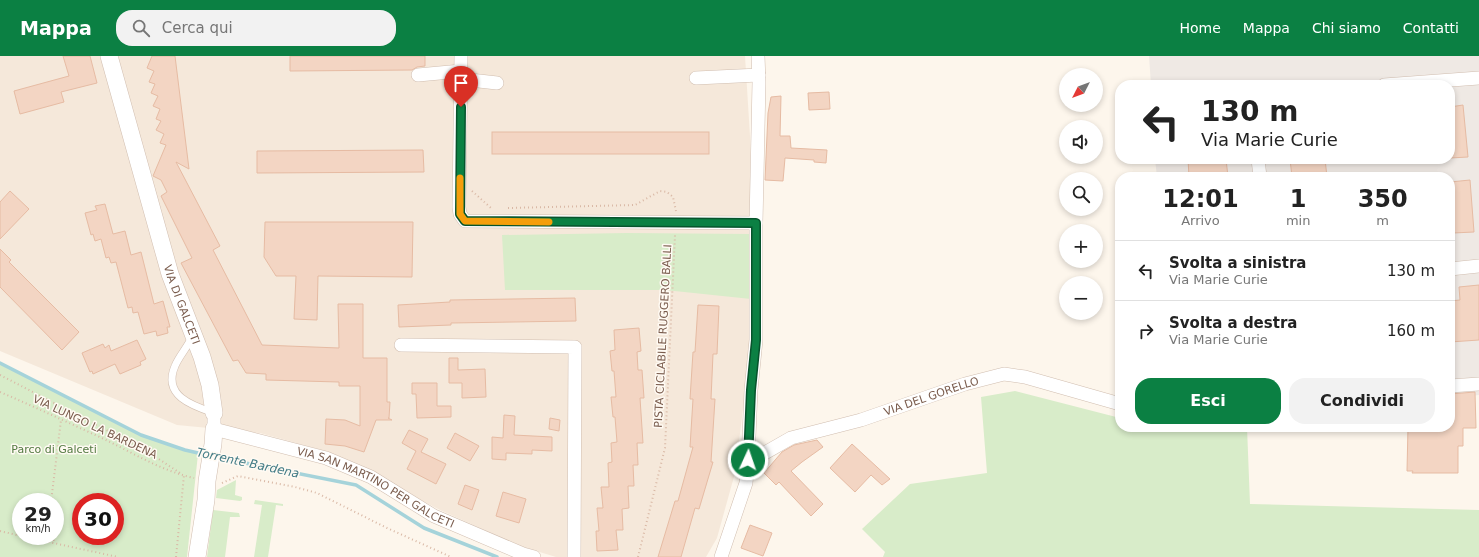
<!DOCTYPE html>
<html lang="it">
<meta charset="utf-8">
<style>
:root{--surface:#fff;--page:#f2f2f2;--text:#222;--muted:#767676;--line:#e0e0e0;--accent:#0b8043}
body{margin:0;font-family:"DejaVu Sans",sans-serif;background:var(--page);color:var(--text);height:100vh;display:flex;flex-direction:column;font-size:15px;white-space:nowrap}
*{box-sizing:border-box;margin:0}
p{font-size:13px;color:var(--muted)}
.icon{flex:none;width:22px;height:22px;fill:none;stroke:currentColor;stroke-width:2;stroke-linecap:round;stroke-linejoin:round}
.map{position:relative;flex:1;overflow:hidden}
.side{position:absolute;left:1115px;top:116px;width:340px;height:260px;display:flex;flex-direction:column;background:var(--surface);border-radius:16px;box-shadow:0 2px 6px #0003}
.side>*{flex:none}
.hud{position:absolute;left:1115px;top:24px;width:340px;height:84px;border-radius:16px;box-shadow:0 2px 6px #0003;background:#fff;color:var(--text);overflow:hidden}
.needle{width:26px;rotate:228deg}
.controls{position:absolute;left:1059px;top:12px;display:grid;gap:8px}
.controls a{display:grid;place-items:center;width:44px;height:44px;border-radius:50%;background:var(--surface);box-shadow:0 2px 6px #0003;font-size:20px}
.speed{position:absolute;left:12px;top:437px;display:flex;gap:8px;font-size:20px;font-weight:700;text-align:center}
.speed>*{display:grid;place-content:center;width:52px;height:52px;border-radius:50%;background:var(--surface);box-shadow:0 2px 6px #0003;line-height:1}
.speed small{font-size:10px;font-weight:400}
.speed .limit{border:6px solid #d22;background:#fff;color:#111}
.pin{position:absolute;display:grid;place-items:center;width:34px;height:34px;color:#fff;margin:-41px -17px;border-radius:50% 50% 50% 0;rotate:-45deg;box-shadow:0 0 4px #0007}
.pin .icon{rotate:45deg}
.me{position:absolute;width:44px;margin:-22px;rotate:3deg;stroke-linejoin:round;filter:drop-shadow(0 0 3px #0008)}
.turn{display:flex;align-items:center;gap:14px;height:84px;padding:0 20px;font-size:18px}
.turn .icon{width:52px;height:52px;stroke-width:2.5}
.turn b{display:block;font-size:28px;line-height:34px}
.eta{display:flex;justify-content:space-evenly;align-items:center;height:68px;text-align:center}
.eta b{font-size:24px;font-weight:700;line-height:28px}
.cta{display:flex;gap:8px;margin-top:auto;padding:8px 20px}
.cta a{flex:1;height:46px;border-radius:16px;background:var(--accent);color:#fff;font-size:16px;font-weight:700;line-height:46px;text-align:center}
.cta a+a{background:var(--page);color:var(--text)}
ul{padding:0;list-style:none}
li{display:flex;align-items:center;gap:12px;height:60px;padding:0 20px;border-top:1px solid var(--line)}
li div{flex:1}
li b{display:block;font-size:15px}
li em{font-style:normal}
header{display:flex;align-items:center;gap:24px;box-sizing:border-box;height:56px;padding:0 20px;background:var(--accent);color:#fff}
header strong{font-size:19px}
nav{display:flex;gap:22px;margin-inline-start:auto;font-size:14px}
.search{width:280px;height:36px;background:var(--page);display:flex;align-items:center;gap:10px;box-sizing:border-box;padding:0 14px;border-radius:16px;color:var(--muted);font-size:15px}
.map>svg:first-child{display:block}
</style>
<header>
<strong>Mappa</strong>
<div class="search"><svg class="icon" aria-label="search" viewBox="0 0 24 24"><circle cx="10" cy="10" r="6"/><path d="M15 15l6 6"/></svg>Cerca qui</div>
<nav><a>Home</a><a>Mappa</a><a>Chi siamo</a><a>Contatti</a></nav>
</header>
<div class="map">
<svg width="1479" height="501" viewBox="0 0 1479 501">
<rect width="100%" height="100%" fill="#fdf6ec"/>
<!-- residential -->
<polygon fill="#f5e8da" points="0,0 745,0 750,80 751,178 751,290 735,417 717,482 706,501 556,501 520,490 440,454 329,396 260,377 177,369 0,295"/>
<!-- industrial -->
<polygon fill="#efe9e4" points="1149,0 1479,0 1479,339 1450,342 1450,121 1157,121 1155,103 1450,103 1450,29 1151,29"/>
<!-- green -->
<g fill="#d8ecc9" fill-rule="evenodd">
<polygon points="627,177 751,178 751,243 665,234 505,234 502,179"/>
<path d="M0 307 141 379 198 398 187 501H0ZM21 446H55V480H21ZM81 446H115V480H81Z"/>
<polygon points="1015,335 1120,362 1120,371 1247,371 1250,448 1479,454 1479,501 883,501 885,496 862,473 910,428 987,417 981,341"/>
<polygon points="236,424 235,439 242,441 242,444 240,445 216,442 217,434"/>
<polygon points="255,444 283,448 283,450 276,449 268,501 254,501 262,449 254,448"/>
<polygon points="213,454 239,457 240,461 230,461 225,501 207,501"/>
</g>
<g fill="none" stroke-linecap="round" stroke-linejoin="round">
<!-- stream -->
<g stroke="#a5d3da" stroke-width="3.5">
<polyline points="0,307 141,379 185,394 207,399"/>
<polyline points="215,401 356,429 424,472 497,501"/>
</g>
</g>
<!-- building -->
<g fill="#f3d5c3" stroke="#e6bba3">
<polygon points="63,0 90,0 97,27 61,36 64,46 20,58 14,35 69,20"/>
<polygon points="152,0 175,0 189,113 176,106 220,190 213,194 262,289 339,292 338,248 363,248 363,302 387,302 387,346 390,346 389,362 388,362 392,364 376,364 364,396 345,390 325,388 326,363 345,364 360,370 360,330 339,330 339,326 266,324 266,318 246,317 238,304 233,305 181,207 192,202 161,140 167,136 161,124 153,120 166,89 160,87 164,78 156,74 161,65 156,63 160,53 153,50 158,40 151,37 155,28 149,26 154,15 147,12"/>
<polygon points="290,0 425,0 425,10 417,11 412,14 290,15"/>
<polygon points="829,36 830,53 809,54 808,37"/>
<polygon points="781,40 780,80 790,80 791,92 827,94 826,107 814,106 814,104 785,102 783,125 765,124 768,57 771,41"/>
<polygon points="1463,49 1468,101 1450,102 1450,51"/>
<rect x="492" y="76" width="217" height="22"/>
<polygon points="423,94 424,116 257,117 257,95"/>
<polygon points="1188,103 1226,103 1228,121 1189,121"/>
<polygon points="1290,103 1325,103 1327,121 1292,121"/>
<polygon points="1470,124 1474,176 1453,177 1452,167 1450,168 1450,126"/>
<polygon points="10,135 29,153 0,183 0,146"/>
<polygon points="105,148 113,178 125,175 131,199 141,196 154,248 163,245 170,271 167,271 168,277 157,280 156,275 144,278 138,256 133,257 132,251 128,252 116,206 111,207 109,201 106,202 101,183 95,185 93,178 91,179 85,157 97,154 95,150"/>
<polygon points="265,166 413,166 412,221 318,220 317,264 294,263 296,220 276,220 264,201"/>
<polygon points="0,193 11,204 9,206 79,276 62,294 0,231"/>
<polygon points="1479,229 1479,284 1450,286 1450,245 1460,244 1459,231"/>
<polygon points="575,242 576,265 451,267 451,269 399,271 398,249 450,246 450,244"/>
<polygon points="698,249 719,250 717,298 713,298 711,343 715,343 711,406 713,406 699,453 695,452 681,501 658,501 675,445 678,445 693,391 690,391 693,343 690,343 693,296 695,296"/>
<polygon points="639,272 641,295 637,296 638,314 642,314 644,342 640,342 643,387 637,387 638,409 633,409 634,430 628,430 629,452 622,453 623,474 616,474 618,494 597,495 596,475 599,475 597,452 603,452 601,431 609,431 608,407 612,406 611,387 617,386 615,361 613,361 611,341 616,341 614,315 612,315 610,295 615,294 614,274"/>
<polygon points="137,284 146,303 140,306 141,309 120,318 115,308 93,318 92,315 90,316 82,297 103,288 105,292 109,289 111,295"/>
<polygon points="449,302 458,302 458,314 485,313 486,341 462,342 462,327 449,327"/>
<polygon points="412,327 437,327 437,350 451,350 451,361 417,362 416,338 412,338"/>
<polygon points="1475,336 1476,372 1463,372 1463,390 1458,390 1458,417 1412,417 1413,415 1407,415 1408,371 1450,371 1450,338"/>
<polygon points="504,359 515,360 514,379 552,381 552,395 532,394 532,398 506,397 506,404 492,403 492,381 503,382"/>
<polygon points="550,362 560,364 559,375 549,373"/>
<polygon points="409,374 428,383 421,396 446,408 436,428 407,413 416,395 402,387"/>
<polygon points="455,377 479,390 470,405 447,392"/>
<polygon points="817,384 823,391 802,406 791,415 823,448 811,460 779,426 776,429 764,417 782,396 794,389"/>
<polygon points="852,388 890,423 882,429 871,419 855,436 830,412"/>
<polygon points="465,429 479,434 472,454 458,448"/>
<polygon points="503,436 526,443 519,467 496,460"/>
<polygon points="750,469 772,477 763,500 741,492"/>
</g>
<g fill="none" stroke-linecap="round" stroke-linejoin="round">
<!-- service casing -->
<g stroke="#d1beb0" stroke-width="8">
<path id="service" d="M192 281C187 292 179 300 175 310 162 340 193 350 214 357"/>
</g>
<!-- minor casing -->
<g stroke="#d1beb0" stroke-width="14">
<g id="minor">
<polyline points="461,0 459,151 460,158 465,165 756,167"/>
<polyline points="418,19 461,15"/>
<polyline points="696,22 759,19"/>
<polyline points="461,23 497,27"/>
<polyline points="1384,29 1479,22"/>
<polyline points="1258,103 1260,121"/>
<polyline points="1450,213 1479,210"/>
<polyline points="401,289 575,291 574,501"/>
<polyline points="1450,330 1479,328"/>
<path id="s1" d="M214 364V373L326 402 371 421 434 460 523 498 534 501"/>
<path id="s2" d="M748 404 756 402 791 382 861 364 965 328 1004 318 1025 321 1120 348"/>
<polyline points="721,501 746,427 748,404 751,334 756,284 756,167 759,26 758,0"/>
</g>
</g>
<!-- tertiary casing -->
<g stroke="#d1beb0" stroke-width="18">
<g id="tertiary">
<path id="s3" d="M109 0 170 218 202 301 210 329 214 357"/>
<polyline points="197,501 206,444 207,425 213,388 214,373"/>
</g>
</g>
<!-- path -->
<g stroke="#d9b8a5" stroke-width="2" stroke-dasharray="1 3" stroke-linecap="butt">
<polyline points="472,135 491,152 493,152"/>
<polyline points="508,152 635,149 660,135 667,136 673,141 676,155"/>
<polyline points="0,319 145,394 180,417"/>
<path d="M0 336C35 351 69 367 104 383 133 397 162 415 194 422"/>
<polyline points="222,427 238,420 295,431 317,437 387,472 451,501"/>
<polyline points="51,446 61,364"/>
<polyline points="0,475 21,480"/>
<polyline points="21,480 118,501"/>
<polyline points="53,480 54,487"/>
<polyline points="176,501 184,419"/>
<polyline points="638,501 665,392 675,179"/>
</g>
<!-- service -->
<use href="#service" stroke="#fff" stroke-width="7"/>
<!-- minor -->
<use href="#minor" stroke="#fff" stroke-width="13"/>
<!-- tertiary -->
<use href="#tertiary" stroke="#fff" stroke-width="17"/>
</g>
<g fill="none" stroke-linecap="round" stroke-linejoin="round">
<!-- route casing -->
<g stroke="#07532c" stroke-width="10">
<polyline id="route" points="461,51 460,158 465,165 756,167 756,284 751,334 748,404"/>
</g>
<!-- route -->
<use href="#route" stroke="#0b8043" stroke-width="7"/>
<!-- slow -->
<polyline stroke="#f59e0b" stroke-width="7" points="460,122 460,158 465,165 549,166"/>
</g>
<g text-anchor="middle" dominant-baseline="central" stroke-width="3" stroke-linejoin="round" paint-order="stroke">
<!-- street labels -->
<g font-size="11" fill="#7a5c4d" stroke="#fffaf3">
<text stroke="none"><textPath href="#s3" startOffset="259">VIA DI GALCETI</textPath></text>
<text transform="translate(663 280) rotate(-87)">PISTA CICLABILE RUGGERO BALLI</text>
<text stroke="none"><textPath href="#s2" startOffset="195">VIA DEL GORELLO</textPath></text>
<text transform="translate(95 371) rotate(25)">VIA LUNGO LA BARDENA</text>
<text stroke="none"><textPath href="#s1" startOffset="182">VIA SAN MARTINO PER GALCETI</textPath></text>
</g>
<!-- park labels -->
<g font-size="11" fill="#537a41" stroke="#fffaf3">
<text x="54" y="393">Parco di Galceti</text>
</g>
<!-- water labels -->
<g font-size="12" font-style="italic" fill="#437c86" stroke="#fffaf3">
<text transform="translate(248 407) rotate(12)">Torrente Bardena</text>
</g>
</g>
</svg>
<div class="controls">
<a><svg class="needle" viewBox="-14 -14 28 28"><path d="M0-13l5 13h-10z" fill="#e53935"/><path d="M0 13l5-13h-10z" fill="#767676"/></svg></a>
<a><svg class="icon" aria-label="sound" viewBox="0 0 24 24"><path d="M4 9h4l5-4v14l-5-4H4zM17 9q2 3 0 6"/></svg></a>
<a><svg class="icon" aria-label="search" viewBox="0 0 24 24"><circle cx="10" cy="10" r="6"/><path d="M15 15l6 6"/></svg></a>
<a>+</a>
<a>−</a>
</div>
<div class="speed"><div>29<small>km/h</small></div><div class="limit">30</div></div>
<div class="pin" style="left:461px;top:51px;background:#d93025"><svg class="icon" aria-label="arrive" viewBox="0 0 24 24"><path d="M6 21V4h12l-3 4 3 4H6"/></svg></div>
<svg class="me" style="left:748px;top:404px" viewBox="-20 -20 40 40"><circle r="17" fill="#0b8043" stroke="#fff" stroke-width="3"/><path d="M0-11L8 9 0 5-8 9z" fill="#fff"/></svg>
<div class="hud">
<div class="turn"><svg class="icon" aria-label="left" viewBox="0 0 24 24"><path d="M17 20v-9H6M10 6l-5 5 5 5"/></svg><div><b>130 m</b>Via Marie Curie</div></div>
</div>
<section class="side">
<div class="eta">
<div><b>12:01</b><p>Arrivo</p></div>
<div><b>1</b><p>min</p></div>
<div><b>350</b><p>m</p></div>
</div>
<ul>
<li><svg class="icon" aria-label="left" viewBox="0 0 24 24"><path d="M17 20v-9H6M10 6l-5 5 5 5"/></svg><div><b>Svolta a sinistra</b><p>Via Marie Curie</p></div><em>130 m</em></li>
<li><svg class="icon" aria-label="right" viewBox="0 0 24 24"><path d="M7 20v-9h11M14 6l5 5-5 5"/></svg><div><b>Svolta a destra</b><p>Via Marie Curie</p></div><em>160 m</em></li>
</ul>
<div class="cta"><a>Esci</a><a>Condividi</a></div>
</section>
</div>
